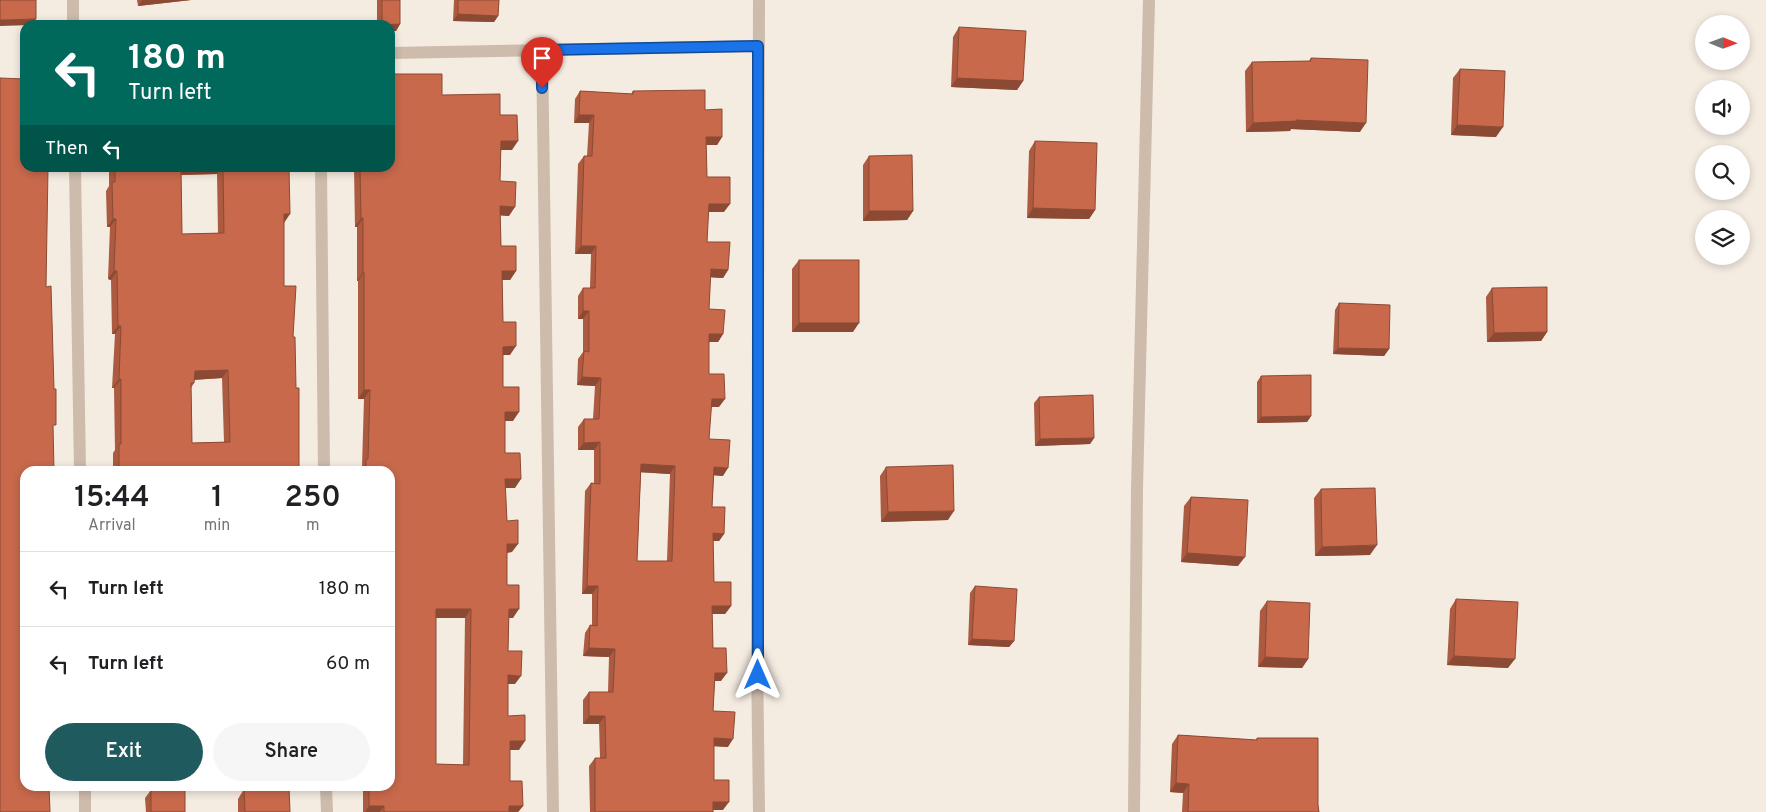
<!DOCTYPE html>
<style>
:root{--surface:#fff;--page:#f6f6f6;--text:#202124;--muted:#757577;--line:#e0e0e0;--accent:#1f5a5e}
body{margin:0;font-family:Overpass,sans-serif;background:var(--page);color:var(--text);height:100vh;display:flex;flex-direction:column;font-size:19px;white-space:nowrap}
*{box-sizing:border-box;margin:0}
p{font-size:16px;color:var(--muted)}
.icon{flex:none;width:28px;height:28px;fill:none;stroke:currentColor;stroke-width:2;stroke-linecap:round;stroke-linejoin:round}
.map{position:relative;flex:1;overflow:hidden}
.panel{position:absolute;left:20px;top:466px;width:375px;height:325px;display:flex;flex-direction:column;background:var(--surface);border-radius:15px;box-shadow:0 2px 8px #0003}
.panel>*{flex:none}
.hud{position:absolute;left:20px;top:20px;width:375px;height:152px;border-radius:15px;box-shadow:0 2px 8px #0003;background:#00695c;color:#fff;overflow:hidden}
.needle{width:32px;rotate:91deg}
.tools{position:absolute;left:1695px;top:15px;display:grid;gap:10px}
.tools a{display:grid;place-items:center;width:55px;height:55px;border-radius:50%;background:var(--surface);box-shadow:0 2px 8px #0003;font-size:25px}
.pin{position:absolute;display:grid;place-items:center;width:42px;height:42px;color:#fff;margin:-51px -21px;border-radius:50% 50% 50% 0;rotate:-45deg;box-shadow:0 0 5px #0007}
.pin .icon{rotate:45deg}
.me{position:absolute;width:55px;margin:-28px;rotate:0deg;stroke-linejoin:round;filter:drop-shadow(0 0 4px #0008)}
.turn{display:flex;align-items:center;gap:18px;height:105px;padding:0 25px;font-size:22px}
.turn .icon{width:65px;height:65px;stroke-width:2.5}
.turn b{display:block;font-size:35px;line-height:42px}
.then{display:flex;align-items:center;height:48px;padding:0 25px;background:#0003;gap:10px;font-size:19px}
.eta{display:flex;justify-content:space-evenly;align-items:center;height:85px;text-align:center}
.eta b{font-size:30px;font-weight:600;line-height:35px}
.button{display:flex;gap:10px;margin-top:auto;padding:10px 25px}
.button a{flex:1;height:58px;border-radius:30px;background:var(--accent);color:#fff;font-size:20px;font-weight:600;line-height:58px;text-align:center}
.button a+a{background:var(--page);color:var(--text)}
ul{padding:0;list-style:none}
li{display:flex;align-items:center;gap:15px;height:75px;padding:0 25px;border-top:1px solid var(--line)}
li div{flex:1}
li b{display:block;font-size:19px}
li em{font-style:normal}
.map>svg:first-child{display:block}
</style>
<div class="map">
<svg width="1766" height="812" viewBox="0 0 1766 812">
<rect width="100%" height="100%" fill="#f4ebe1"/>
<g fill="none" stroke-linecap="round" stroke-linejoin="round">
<!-- minor -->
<g stroke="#cdbbac" stroke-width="12">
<polyline points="759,0 757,656 759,812"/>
<polyline points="73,25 73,0"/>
<polyline points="542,49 553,812"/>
<polyline points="390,53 758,46"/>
<polyline points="75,168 80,471"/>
<polyline points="321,168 324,471"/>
<polyline points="85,786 85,812"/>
<polyline points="326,786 327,812"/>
<polyline points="1134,812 1137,489 1149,0"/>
</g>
</g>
<!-- wall -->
<g fill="#ac5a40" fill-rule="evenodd">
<polygon points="137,0 191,0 138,6"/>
<polygon points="377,0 400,0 400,24 396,31 390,25 377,25"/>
<polygon points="454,0 499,0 498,16 494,22 453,21"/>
<polygon points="959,27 1023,81 1017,90 951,87 953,37"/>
<polygon points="1311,58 1360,132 1291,129 1290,131 1246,132 1245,71 1252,62 1309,61"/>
<polygon points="1460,69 1496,137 1451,135 1453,78"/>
<path d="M580 91 631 94 633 91 705 110 722 137 717 145H706L707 177 724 212H708L707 242 728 270 723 278 710 277 709 309 723 334 718 342H709V374L719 407H711L709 439 723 476 714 475 712 507 724 534 719 541H713L714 582 731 606 725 614H712L713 648 721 681H715L713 711 728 747 714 746V780L723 810H713V812H590L589 766 595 758H600L599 724H583V700L589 692H608L609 657 583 656 585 633 590 625 592 626V594H582L585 491 591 483H594V450H578V427L584 419H593L595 386 577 385 578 359 583 352V319H578V296L583 288H590L591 254H575L578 164 584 156H587L589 123H574L575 99ZM641 472 670 474 667 561H637Z"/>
<path d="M442 95 500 115 512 150H501L500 181 509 216 500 215 501 246 516 271 510 280H502L503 322 510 355H503V387L513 421H505V453L515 488H505L507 521 512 552 507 553V585L513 618H509L508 651 515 684H508V716L519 750H510V781L523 806 518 812H363V786H390V471H360V468L362 466 364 399H358V281H357V227H355L354 168H390ZM436 618H465L463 765 436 764Z"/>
<polygon points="1035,141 1095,210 1089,219 1027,218 1029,151"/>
<polygon points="869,156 913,211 907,220 863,221 863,165"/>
<path d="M109 168H292L289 172 284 223V286L293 337 299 471H113V453L115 450 114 388H112L115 334H112L111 280 108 279 110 227H107L106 191 109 186ZM217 174 218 233 182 234 181 175ZM222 378 224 442 192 443 191 388 194 383V380Z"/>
<polygon points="799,260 853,332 792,332 792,269"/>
<polygon points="1492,288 1547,332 1541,341 1487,342 1486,297"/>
<polygon points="1339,303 1389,349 1384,356 1333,354 1335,310"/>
<polygon points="1261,376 1311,416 1307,422 1257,423 1257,382"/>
<polygon points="1039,397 1094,438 1090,444 1035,446 1034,403"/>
<polygon points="886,467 948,520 881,522 880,476"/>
<polygon points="1321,489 1370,555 1315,556 1314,498"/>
<polygon points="1191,497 1238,566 1181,562 1184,506"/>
<polygon points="975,586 1014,641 1009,647 968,645 970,593"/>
<polygon points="1456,599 1508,668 1447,665 1450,609"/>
<polygon points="1267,601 1308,659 1302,668 1258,667 1260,611"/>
<polygon points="1178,735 1256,740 1257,738 1318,805 1319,812 1182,812 1183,793 1170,792 1172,744"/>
<polygon points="244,789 290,812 238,812 238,799"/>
<polygon points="151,790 185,812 146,812 145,798"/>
</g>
<!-- shaded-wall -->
<g fill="#8c4a34">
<polygon points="142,0 191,0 138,6"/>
<polygon points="458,14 498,16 494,22 453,21"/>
<polygon points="36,19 32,25 0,26 0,20"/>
<polygon points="400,24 396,31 390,31 390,25"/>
<polygon points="957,78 1023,81 1017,90 951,87"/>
<polygon points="579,115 594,115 589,123 574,123"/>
<polygon points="1296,120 1366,123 1360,132 1291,129 1290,131 1246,132 1253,123"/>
<polygon points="1457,125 1503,127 1496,137 1451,135"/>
<polygon points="706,137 722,137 717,145 700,145"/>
<polygon points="501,141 518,141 512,150 495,150"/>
<polygon points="181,168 222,168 217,174 175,175"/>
<polygon points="709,204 730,204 724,212 703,212"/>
<polygon points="500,206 515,207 509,216 494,215"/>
<polygon points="1033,208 1095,210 1089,219 1027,218"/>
<polygon points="869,211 913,211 907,220 863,221"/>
<polygon points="284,214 290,214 284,223 278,223"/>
<polygon points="361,218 363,218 357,227 355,227"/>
<polygon points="113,219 116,219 110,227 107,227"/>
<polygon points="581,246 596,246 591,254 575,254"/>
<polygon points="711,269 728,270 723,278 705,277"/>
<polygon points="114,271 117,271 111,280 108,279"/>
<polygon points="502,271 516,271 510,280 496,280"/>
<polygon points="363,272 364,272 358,281 357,281"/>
<polygon points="583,311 589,311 583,319 578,319"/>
<polygon points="799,323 859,323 853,332 792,332"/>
<polygon points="118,326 121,326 115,334 112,334"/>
<polygon points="1547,332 1541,341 1487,342 1494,333"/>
<polygon points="709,334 723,334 718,342 703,342"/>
<polygon points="516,346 510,355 497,355 503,347"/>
<polygon points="1338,348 1389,349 1384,356 1333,354"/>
<polygon points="228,370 222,378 189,380 195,371"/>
<polygon points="582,377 601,378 595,386 577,385"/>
<polygon points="119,379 121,379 114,388 112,388"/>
<polygon points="364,390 370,390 364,399 358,399"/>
<polygon points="712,399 725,399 719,407 706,407"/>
<polygon points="505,412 519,412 513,421 499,421"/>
<polygon points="1311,416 1307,422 1257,423 1261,417"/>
<polygon points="1094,438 1090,444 1035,446 1040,439"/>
<polygon points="600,442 594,450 578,450 584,443"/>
<polygon points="641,464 675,466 670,474 635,472"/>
<polygon points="714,467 728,468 723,476 709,475"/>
<polygon points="505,479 521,479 515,488 499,488"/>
<polygon points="954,511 948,520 881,522 888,512"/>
<polygon points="713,533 724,534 719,541 707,541"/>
<polygon points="507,544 518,544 512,552 501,553"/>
<polygon points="1377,545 1370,555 1315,556 1322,547"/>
<polygon points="1187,553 1245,557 1238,566 1181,562"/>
<polygon points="587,586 598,586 592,594 582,594"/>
<polygon points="712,606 731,606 725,614 706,614"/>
<polygon points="436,609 471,609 465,618 430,618"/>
<polygon points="509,609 519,609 513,618 503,618"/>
<polygon points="972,639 1014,641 1009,647 968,645"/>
<polygon points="589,648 615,649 609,657 583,656"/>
<polygon points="1454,656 1515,659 1508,668 1447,665"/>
<polygon points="1265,657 1308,659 1302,668 1258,667"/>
<polygon points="715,673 727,673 721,681 710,681"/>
<polygon points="508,675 521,676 515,684 502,684"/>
<polygon points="589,716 605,716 599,724 583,724"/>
<polygon points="714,738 733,739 728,747 709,746"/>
<polygon points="510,741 525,741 519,750 504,750"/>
<polygon points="1176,783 1189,784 1183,793 1170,792"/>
<polygon points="713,802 729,802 723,810 708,810"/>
<polygon points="369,806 384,806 380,812 365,812"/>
<polygon points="509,806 523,806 518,812 505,812"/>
</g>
<!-- building -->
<g fill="#c8694b" stroke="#8c4a34" fill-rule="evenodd">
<polygon points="0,0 36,0 36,19 0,20"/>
<polygon points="382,0 400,0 400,24 382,25"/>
<polygon points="458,0 499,0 498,16 458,14"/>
<polygon points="959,27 1026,31 1023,81 957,78"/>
<polygon points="1311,58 1368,60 1366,123 1296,120 1297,121 1253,123 1252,62 1311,61"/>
<polygon points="1460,69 1505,71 1503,127 1457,125"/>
<path d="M390 74H442V95L500 94V115H517L518 141H501L500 181 516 182 515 207 500 206 501 246H516V271H502L503 322H516V346L503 347V387H519V412H505V453H520L521 479H505L507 521 518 520V544H507V585H519V609H509L508 651H522L521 676 508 675V716L525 715V741H510V781H522L523 806H509V812H384V806H369V786H390V471H366V459H368L370 390H364V272H363V218H361L360 168H390ZM436 609H471L469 765 436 764Z"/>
<polygon points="0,78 25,79 25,168 48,168 46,287 51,286 54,389 56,389 56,425 53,425 54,471 25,471 25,786 49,786 50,812 0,812"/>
<path d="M705 90V110L722 109V137H706L707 177H730V204H709L707 242H730L728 270 711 269 709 309 725 310 723 334H709V374H724L725 399H712L709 439 730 440 728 468 714 467 712 507H725L724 534 713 533 714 582H731V606H712L713 648H726L727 673H715L713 711 735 712 733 739 714 738V780H729V802H713V812H595V758H606L605 716H589V692H613L615 649 589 648 590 625 597 626 598 586H587L591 483 600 484V442L584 443V419H599L601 378 582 377 584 351 589 352V311H583V288H595L596 246H581L584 156H592L594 115H579L580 91 633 94V91ZM641 464 675 466 672 561H637Z"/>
<polygon points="1035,141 1097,143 1095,210 1033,208"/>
<polygon points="912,155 913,211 869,211 869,156"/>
<path d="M115 168H181L182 234 224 233 223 168H289L290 214H284V286H296L293 337H295L296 388H299V471H119V444H121V379H119L121 326H118L117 271H114L116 219H113L112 182H115ZM228 370 230 442 192 443 191 383H194L195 371Z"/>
<rect x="799" y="260" width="60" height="63"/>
<polygon points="1547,287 1547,332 1494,333 1492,288"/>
<polygon points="1339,303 1390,305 1389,349 1338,348"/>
<polygon points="1311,375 1311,416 1261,417 1261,376"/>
<polygon points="1093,395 1094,438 1040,439 1039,397"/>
<polygon points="953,465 954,511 888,512 886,467"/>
<polygon points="1375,488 1377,545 1322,547 1321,489"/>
<polygon points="1191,497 1248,500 1245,557 1187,553"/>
<polygon points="975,586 1017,589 1014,641 972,639"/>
<polygon points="1456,599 1518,602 1515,659 1454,656"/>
<polygon points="1267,601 1310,603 1308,659 1265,657"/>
<polygon points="1178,735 1257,740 1257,738 1318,738 1318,805 1319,812 1188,812 1189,784 1176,783"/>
<polygon points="289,787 290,812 245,812 244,789"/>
<polygon points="185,789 185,812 151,812 151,790"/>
</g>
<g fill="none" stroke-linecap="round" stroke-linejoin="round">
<!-- route casing -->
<g stroke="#114b97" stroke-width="12">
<polyline id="route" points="542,88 542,50 758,46 758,675"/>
</g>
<!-- route -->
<use href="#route" stroke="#1a73e8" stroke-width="9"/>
</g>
</svg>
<div class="tools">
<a><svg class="needle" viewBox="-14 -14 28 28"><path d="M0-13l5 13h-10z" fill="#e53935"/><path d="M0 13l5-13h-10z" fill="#757577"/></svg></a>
<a><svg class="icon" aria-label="sound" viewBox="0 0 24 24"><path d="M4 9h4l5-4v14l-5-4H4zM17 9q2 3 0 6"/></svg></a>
<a><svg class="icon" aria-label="search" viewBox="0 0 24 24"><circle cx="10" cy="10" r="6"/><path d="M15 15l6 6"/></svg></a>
<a><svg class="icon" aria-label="layers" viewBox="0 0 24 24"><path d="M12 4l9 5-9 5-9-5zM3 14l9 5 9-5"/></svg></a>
</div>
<div class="pin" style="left:542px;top:88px;background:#d93025"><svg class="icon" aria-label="arrive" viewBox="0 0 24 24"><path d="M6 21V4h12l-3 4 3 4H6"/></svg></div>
<svg class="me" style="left:758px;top:675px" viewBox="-20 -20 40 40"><path d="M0-17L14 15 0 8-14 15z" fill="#1a73e8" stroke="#fff" stroke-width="4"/></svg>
<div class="hud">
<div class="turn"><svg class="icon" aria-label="left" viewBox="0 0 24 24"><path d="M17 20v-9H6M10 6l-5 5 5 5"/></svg><div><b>180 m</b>Turn left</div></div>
<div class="then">Then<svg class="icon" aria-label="left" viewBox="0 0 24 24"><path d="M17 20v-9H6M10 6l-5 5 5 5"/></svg></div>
</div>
<section class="panel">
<div class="eta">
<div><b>15:44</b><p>Arrival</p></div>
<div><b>1</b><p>min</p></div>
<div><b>250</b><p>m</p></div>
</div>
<ul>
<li><svg class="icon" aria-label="left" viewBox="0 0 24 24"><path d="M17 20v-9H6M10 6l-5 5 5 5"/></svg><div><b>Turn left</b></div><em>180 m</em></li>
<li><svg class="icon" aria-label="left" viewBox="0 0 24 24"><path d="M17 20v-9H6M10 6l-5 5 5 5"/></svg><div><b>Turn left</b></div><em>60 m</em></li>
</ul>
<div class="button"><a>Exit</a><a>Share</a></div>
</section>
</div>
